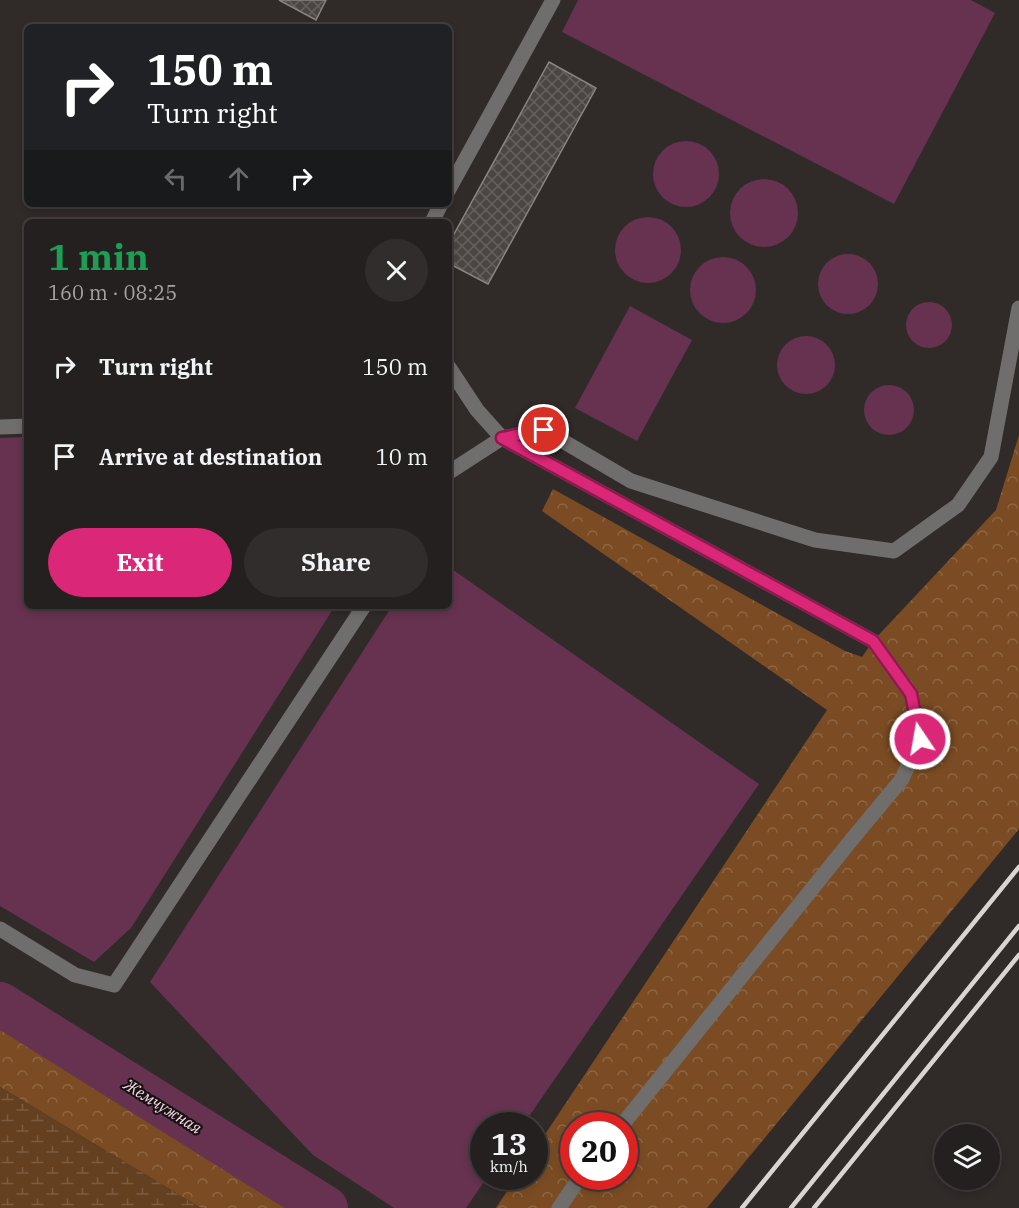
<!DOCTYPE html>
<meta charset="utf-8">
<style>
:root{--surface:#24201f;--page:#302d2c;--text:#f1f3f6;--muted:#a3a3a4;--line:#413e3d;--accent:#db2777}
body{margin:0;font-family:"IBM Plex Serif",serif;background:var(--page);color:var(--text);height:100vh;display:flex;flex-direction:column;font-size:22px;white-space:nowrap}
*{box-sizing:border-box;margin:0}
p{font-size:20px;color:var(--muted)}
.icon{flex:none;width:33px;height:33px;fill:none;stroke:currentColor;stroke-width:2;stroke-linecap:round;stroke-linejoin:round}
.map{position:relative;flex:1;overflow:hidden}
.panel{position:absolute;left:24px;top:219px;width:428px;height:390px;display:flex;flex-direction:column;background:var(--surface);border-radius:9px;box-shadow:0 3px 9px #0003,0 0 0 2px var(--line)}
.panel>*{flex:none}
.top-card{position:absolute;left:24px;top:24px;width:428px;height:183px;border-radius:9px;box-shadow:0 3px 9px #0003,0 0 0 2px var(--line);background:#202124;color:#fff;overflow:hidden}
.controls{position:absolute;left:934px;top:1124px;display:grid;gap:12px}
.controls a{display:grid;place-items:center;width:66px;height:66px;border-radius:50%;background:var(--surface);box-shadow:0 3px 9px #0003,0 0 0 2px var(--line);font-size:30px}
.speed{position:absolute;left:470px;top:1112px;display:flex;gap:12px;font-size:30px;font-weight:700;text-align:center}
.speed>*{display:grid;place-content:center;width:78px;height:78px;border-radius:50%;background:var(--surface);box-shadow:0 3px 9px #0003,0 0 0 2px var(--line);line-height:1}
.speed small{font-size:15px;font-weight:400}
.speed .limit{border:9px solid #d22;background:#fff;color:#111}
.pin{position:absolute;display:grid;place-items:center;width:51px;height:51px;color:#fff;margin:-26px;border:3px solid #fff;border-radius:50%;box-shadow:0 2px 6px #0007}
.me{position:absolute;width:66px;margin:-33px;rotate:348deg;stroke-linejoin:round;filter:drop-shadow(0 0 4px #0008)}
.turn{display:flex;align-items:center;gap:21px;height:126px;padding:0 24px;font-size:27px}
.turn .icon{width:78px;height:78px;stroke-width:2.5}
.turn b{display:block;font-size:42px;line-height:51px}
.lanes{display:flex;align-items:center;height:57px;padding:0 24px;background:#0003;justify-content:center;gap:30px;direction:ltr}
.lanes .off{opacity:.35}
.round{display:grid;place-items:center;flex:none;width:63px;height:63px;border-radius:32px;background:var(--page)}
.head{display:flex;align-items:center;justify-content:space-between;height:102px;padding:0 24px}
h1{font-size:36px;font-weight:700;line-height:45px;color:#1e9e55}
.cta{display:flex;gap:12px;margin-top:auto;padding:12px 24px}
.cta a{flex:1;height:69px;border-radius:36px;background:var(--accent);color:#fff;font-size:24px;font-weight:700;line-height:69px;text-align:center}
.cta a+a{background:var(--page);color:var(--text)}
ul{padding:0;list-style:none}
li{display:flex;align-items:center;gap:18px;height:90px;padding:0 24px}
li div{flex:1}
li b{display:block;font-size:22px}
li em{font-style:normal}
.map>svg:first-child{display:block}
</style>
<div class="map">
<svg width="1019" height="1208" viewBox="0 0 1019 1208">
<defs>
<pattern id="forest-crowns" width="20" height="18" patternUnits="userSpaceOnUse" patternTransform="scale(1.5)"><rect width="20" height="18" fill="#7b4c23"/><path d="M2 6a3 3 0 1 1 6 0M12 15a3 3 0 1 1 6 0" fill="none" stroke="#8e6643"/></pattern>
<pattern id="wetland-marsh" width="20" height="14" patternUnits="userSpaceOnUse" patternTransform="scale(1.5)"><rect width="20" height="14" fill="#644020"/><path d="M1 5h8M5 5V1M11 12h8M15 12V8" fill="none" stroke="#7b5c41"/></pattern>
<pattern id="building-cross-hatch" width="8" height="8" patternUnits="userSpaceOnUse" patternTransform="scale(1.5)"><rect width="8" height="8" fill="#4b4543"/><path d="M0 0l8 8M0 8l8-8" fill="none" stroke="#66605e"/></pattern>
</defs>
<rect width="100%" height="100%" fill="#302a29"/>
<!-- forest -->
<g fill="url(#forest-crowns)" fill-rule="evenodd">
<path d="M1019 435V829L707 1208H496L517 1176H534V1151L827 710 542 511 553 489 845 651 862 657 873 641 996 510ZM573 1125H624V1176H573Z"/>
<polygon points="0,1026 288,1208 201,1208 0,1087"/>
</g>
<!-- wetland -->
<polygon fill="url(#wetland-marsh)" points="0,1087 201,1208 0,1208"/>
<!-- water -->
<g fill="#66324f">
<polygon points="578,0 971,0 995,13 894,204 562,32"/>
<circle cx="686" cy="174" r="33"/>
<circle cx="764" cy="213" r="34"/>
<circle cx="648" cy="250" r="33"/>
<circle cx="848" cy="284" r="30"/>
<circle cx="723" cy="290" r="33"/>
<circle cx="929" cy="325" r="23"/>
<polygon points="630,306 692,340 637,441 575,408"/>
<circle cx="806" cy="365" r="29"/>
<circle cx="889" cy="410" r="25"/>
<polygon points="27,437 27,606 335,606 131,928 94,962 0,906 0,438"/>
<polygon points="449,567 759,784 523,1125 483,1125 483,1176 488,1176 466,1208 394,1208 313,1155 150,982 392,606 448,606"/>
</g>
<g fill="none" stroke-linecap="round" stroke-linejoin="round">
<!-- river -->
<polyline stroke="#66324f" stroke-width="44" points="0,1004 326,1208"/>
</g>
<!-- building -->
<g fill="url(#building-cross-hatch)" stroke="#8b8482" stroke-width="1.5">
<polygon points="279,0 326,0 316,20"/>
<polygon points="549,62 596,88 488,284 448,263 448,245"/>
</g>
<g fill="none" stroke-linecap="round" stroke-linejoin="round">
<!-- minor -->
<g stroke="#706d6d" stroke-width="15">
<polyline points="448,191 553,0"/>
<polyline points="432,222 441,204"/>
<polyline points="448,366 477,410 502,438 873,641 911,694 920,739 902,779 853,838 622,1125"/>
<polyline points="0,427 27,426"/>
<polyline points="448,473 502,438 544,430 631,481 815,540 894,551 958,505 991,457 1019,308"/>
<polyline points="0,929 75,975 114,985 364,606"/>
<polyline points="559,1208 581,1176"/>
</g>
<!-- rail -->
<g stroke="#d9d5d4" stroke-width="4.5">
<polyline points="742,1208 1019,867"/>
<polyline points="791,1208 1019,926"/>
<polyline points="814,1208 1019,955"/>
</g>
</g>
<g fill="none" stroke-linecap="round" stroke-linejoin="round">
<!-- route casing -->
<g stroke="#8e194d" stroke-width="15">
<polyline id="route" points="544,430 502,438 873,641 911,694 920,739"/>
</g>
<!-- route -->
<use href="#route" stroke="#db2777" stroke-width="10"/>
</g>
<g text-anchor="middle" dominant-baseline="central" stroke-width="4.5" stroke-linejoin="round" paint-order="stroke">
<!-- water labels -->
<g font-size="16" font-style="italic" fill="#fad6e7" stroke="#161313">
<text transform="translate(163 1106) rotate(32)">Жемчужная</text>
</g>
</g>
</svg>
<div class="controls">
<a><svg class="icon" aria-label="layers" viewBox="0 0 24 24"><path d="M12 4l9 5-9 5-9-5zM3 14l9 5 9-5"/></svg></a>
</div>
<div class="speed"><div>13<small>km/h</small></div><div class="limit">20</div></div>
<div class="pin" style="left:544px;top:430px;background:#d93025"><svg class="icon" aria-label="arrive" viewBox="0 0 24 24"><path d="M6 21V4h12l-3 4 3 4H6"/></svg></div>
<svg class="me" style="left:920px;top:739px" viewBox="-20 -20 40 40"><circle r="17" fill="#db2777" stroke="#fff" stroke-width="3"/><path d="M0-11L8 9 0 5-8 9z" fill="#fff"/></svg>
<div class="top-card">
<div class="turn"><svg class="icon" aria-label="right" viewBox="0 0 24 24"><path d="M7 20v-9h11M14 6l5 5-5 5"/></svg><div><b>150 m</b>Turn right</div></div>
<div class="lanes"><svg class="icon off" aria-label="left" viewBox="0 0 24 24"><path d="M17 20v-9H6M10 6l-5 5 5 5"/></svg><svg class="icon off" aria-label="ahead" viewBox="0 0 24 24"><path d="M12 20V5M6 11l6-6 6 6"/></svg><svg class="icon" aria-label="right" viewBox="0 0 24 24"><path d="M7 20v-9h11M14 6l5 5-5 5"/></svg></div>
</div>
<section class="panel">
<div class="head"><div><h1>1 min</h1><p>160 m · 08:25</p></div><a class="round"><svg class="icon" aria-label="close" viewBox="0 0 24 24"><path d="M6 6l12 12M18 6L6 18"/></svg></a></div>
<ul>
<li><svg class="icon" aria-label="right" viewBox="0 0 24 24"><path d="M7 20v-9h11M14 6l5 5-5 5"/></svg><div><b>Turn right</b></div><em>150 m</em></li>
<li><svg class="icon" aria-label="arrive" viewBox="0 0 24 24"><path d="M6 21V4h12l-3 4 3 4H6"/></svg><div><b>Arrive at destination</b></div><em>10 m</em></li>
</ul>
<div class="cta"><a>Exit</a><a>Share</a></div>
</section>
</div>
